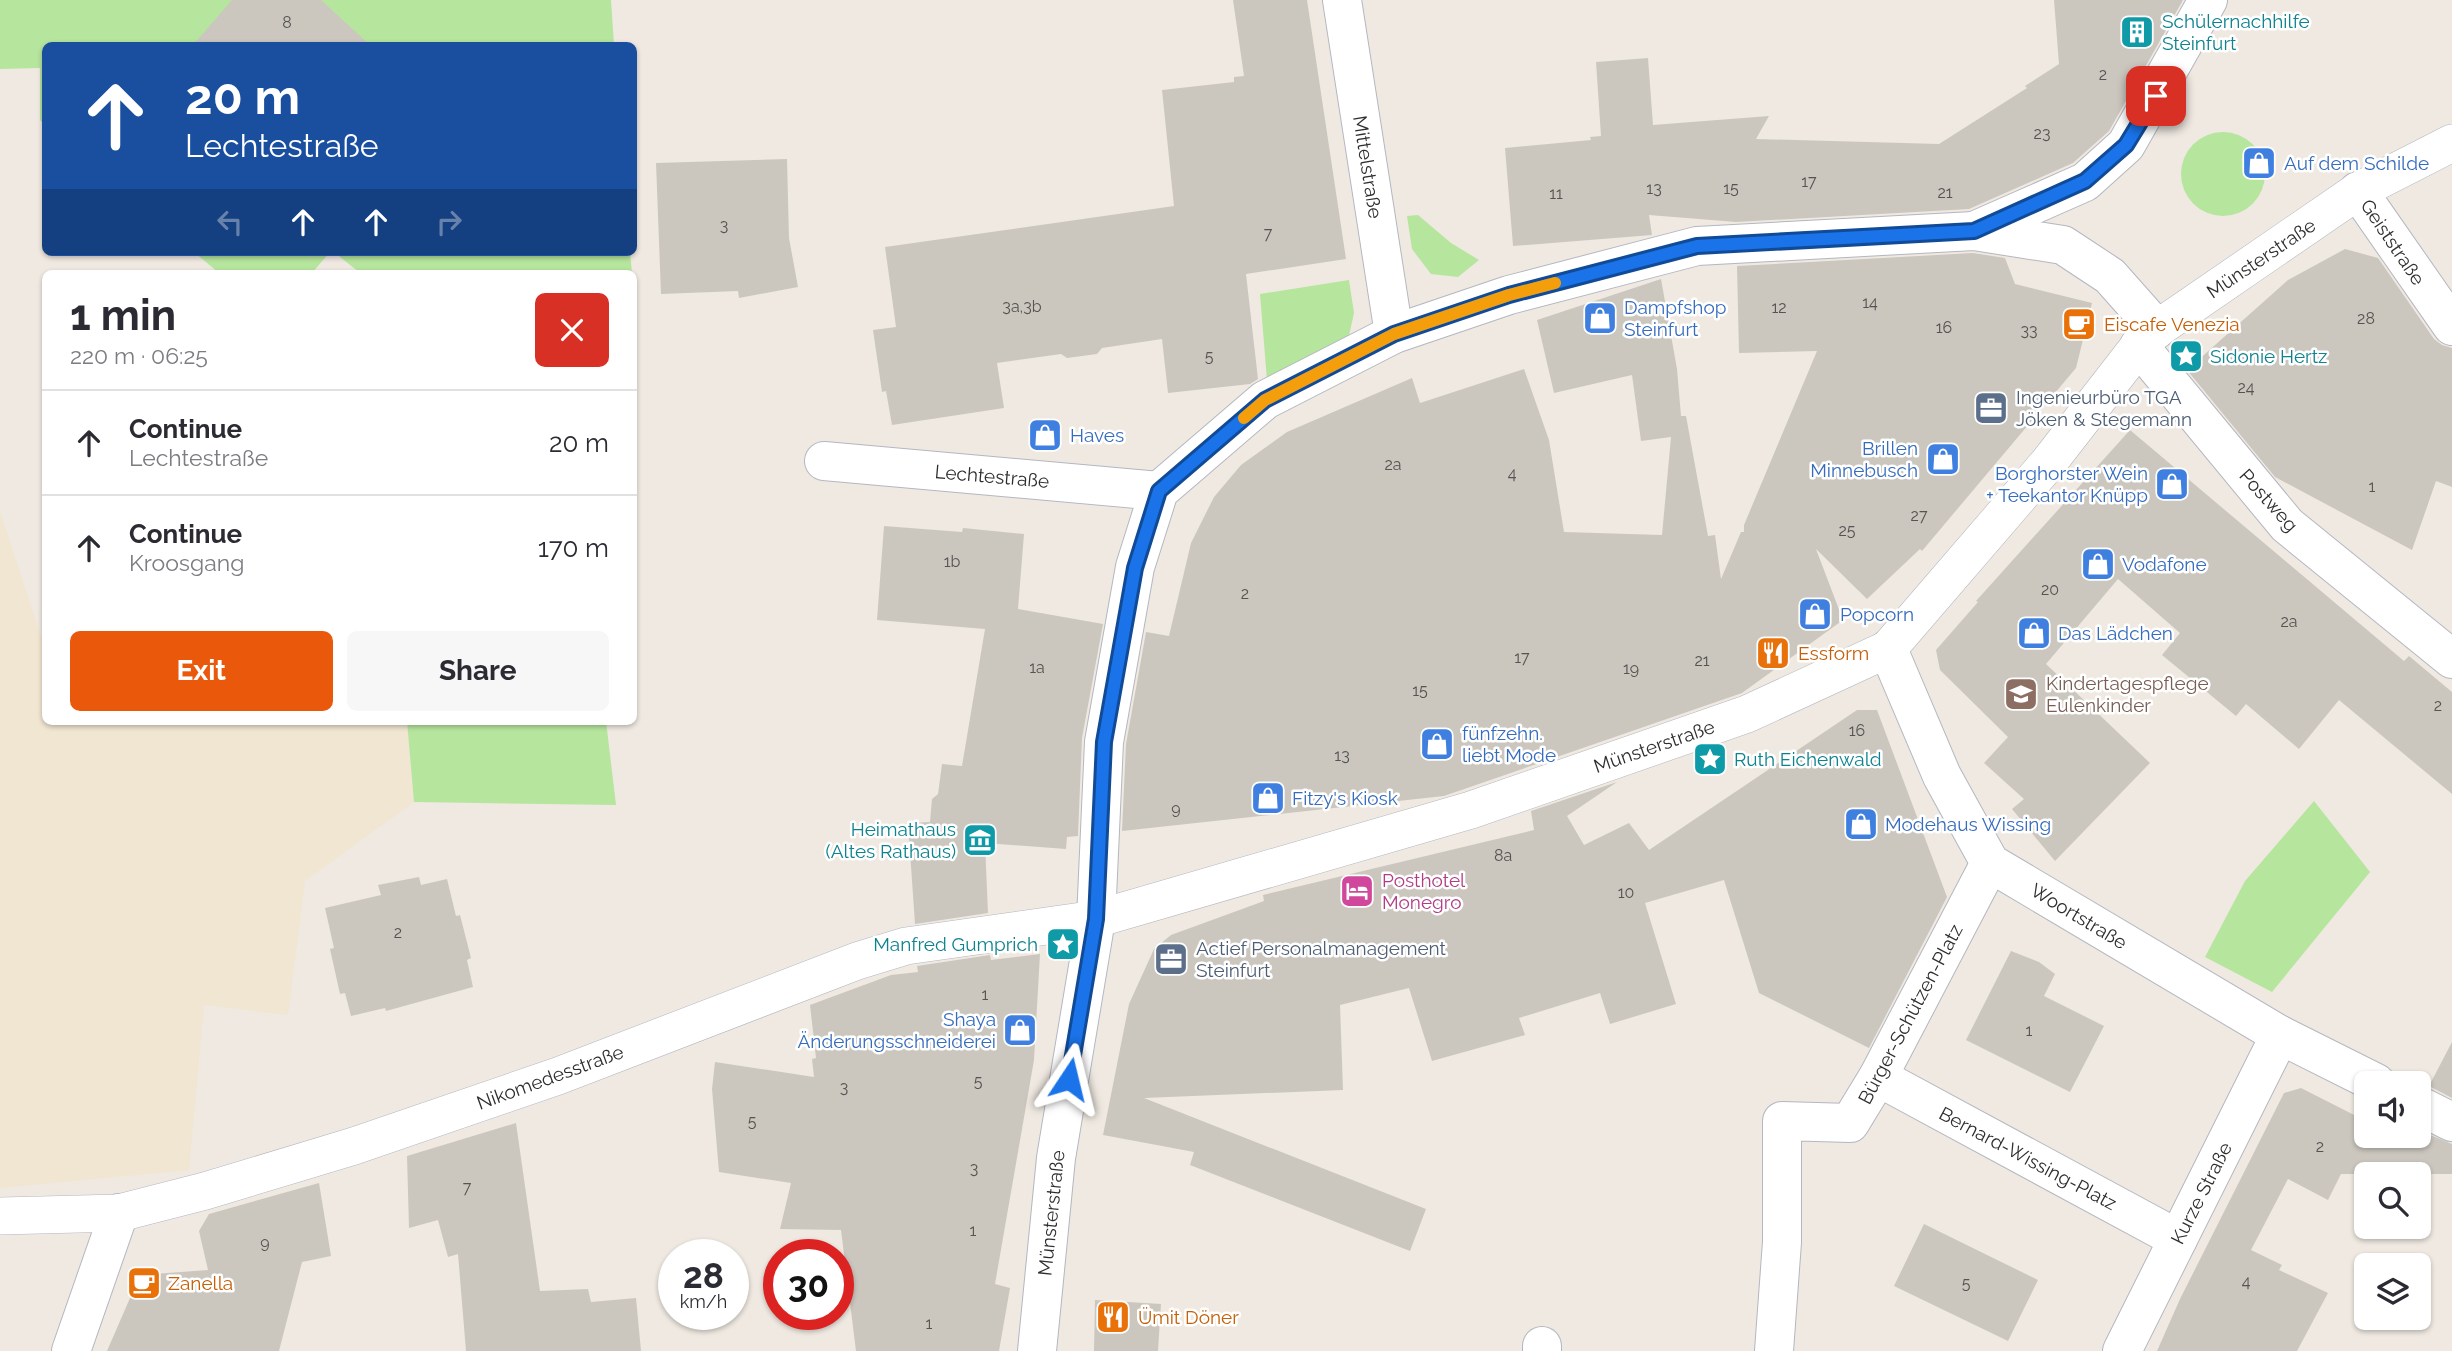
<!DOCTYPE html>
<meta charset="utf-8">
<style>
:root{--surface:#fff;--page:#f7f7f7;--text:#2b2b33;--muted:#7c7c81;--line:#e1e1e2;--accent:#ea580c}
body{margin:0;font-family:Raleway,sans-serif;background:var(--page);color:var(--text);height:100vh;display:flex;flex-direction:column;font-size:26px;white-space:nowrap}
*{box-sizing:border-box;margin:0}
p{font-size:23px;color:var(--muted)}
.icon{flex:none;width:38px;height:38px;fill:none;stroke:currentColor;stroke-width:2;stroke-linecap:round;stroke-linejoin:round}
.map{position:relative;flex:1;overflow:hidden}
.sheet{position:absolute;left:42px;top:270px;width:595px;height:455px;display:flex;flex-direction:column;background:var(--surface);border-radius:10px;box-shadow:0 2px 5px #0004}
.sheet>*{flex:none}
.top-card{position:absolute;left:42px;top:42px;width:595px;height:214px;border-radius:10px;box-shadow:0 2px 5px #0004;background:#1a4fa0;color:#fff;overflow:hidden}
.buttons{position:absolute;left:2354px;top:1071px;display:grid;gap:14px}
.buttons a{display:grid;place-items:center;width:77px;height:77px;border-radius:10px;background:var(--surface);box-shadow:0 2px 5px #0004;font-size:35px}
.speed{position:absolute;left:658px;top:1239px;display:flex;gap:14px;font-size:35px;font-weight:700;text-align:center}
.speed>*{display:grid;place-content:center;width:91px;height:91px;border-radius:50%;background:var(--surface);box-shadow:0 2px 5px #0004;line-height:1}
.speed small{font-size:18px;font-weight:400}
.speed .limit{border:10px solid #d22;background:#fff;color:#111}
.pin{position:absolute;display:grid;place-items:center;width:60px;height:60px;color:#fff;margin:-30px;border-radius:14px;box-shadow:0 4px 10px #0006}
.me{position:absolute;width:77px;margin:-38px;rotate:10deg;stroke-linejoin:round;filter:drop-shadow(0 0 5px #0008)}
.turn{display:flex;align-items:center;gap:24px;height:147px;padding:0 28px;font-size:32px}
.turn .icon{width:91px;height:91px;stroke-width:2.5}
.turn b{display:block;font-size:49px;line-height:60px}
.lanes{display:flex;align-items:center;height:66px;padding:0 28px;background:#0003;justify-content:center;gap:35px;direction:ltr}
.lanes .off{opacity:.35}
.round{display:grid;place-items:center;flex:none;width:74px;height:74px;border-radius:10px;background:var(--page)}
.summary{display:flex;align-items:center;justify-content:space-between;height:119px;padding:0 28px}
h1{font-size:42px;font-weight:700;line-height:52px}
.primary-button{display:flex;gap:14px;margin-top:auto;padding:14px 28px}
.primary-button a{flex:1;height:80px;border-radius:10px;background:var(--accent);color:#fff;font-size:28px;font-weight:700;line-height:80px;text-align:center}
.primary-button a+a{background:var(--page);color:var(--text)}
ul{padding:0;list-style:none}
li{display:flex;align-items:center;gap:21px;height:105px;padding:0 28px;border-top:2px solid var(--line)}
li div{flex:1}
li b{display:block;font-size:26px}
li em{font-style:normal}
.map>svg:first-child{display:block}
</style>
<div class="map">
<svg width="2452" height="1351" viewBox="0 0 2452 1351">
<rect width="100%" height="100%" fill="#efe9e1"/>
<!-- education -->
<polygon fill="#f0e6d1" points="0,511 45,649 46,721 407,721 414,802 305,881 288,1015 204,1005 189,1170 0,1188"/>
<!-- green -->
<g fill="#b6e59e">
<polygon points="0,0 611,0 614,45 46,46 45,126 40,120 40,68 0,69"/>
<circle cx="2223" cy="174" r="42"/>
<polygon points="1418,215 1451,243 1479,260 1458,277 1431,274 1412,249 1407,216"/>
<polygon points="194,252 330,252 312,273 219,273"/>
<polygon points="334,252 630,252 632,273 360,273"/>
<polygon points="1349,280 1354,313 1348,340 1267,380 1260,294"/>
<polygon points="407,721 606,721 616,805 414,802"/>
<polygon points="2314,801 2370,872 2272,992 2205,957 2245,881"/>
</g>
<!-- building -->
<g fill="#cbc7bf">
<polygon points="232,0 321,0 371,46 192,46"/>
<polygon points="1233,0 1307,0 1346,259 1246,274 1258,379 1250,384 1168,393 1162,339 1102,348 1097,354 1067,358 1061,354 997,363 1004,408 892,425 886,391 882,392 873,330 896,327 885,247 1174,206 1162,90 1234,82 1234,77 1244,76"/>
<polygon points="2054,0 2183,0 2109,131 2073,163 1969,209 1736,222 1649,215 1652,235 1513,246 1505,148 1591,140 1590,137 1601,136 1596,62 1648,58 1653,125 1769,116 1756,139 1939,144 2027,88 2025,86 2059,64"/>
<polygon points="787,159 789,238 798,287 739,298 738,291 661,294 656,163"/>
<polygon points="2345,249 2378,258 2434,339 2442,345 2452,348 2452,487 2436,481 2412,550 2275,477 2187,370 2288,280"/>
<polygon points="1973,253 2005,258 2015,284 2092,303 2076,368 1922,551 1920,549 1867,599 1816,549 1843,620 1742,693 1444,796 1122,831 1126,744 1146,632 1169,636 1191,543 1214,497 1241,465 1287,432 1412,378 1420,403 1524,369 1549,440 1564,532 1662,535 1671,437 1641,441 1632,375 1554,393 1537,320 1661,279 1677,369 1681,416 1686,416 1708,536 1715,535 1721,579 1741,532 1744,532 1744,525 1817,351 1739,353 1737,266"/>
<polygon points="2130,430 2404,661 2409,656 2452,692 2452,794 2339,700 2299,749 2246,704 2236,716 2162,655 2180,633 2118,579 2046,664 2150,763 2055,861 2012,809 2024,799 1984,763 2008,737 1940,670 1936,650 1978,602 1976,601"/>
<polygon points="884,526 962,532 963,528 1024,534 1018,609 1103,624 1082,738 1078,836 1067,837 1066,849 985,843 988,913 915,924 908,823 930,822 932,799 938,794 942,764 962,766 985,629 877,620"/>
<polygon points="1857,710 1877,710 1947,897 1869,1048 1759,993 1724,880 1645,903 1676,1004 1610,1024 1600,993 1519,1018 1525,1035 1432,1061 1409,988 1340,1005 1343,1090 1144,1098 1426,1209 1410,1251 1190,1165 1194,1152 1103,1135 1129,1004 1154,949 1171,935 1264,901 1263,895 1534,830 1531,811 1617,782 1567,816 1584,845 1629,823 1649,850"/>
<polygon points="419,877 421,885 447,879 456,916 460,915 471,958 467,960 473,987 386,1011 385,1008 351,1016 345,993 340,994 330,949 334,948 325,908 381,895 378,885"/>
<polygon points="2011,951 2039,962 2055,974 2044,996 2104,1026 2070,1092 1966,1040"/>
<polygon points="1040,954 1034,1060 995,1284 1010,1288 999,1351 856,1351 841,1230 780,1229 791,1183 719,1172 712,1089 715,1062 814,1077 812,1059 816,1058 810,1005 891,975 918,972 917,966 990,955 991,960"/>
<polygon points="2452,1042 2452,1098 2429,1086"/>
<polygon points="2301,1088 2366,1121 2366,1136 2396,1136 2402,1139 2404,1136 2418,1136 2418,1130 2452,1144 2452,1174 2341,1174 2328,1200 2288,1179 2251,1250 2282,1265 2279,1270 2328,1293 2297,1351 2157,1351 2180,1299 2284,1093"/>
<polygon points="516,1123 540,1291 588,1289 591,1302 636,1298 641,1351 466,1351 458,1254 448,1257 438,1220 409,1228 407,1156"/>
<polygon points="319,1183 331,1256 302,1262 279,1351 107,1351 140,1275 208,1270 199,1231 209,1214"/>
<polygon points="1924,1224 2038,1280 2008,1341 1894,1286"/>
<polygon points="1095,1300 1161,1304 1158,1351 1094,1351"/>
</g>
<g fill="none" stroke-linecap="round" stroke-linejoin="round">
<!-- pedestrian casing -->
<g stroke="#b4b7c1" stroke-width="38">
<polyline id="pedestrian" points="0,1216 119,1213 205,1191 354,1146 558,1076 857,961 906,946 1096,919 1471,810 1747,714 1888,649 2049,462 2139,346 2157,329 2358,191 2452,143"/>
</g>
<!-- minor casing -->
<g stroke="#b4b7c1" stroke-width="40">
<g id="minor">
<polyline points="1342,0 1394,334"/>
<polyline points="2358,191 2452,326"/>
<polyline points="1974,231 2085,182 2126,145 2208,0"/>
<polyline points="2139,346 2287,525 2452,659"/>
<polyline points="824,461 1159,491"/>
<polyline points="1888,649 1942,776 1990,863 2280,1035 2376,1083"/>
<polyline points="1878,1077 2178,1239"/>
<polyline points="2418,1105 2452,1122"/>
<polyline points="71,1351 119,1213"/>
<polyline points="1037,1351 1056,1158 1096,919 1104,742 1135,567 1159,491 1265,400 1394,334 1509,295 1697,246 1974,231 2063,245 2110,276 2157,329"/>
<polyline points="1542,1351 1542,1346"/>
<polyline points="1774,1351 1782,1242 1782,1121 1850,1123 1878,1077 1990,863"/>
<polyline points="2122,1351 2280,1035"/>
</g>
</g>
<!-- pedestrian -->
<use href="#pedestrian" stroke="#fff" stroke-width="37"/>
<!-- minor -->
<use href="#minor" stroke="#fff" stroke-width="38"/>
</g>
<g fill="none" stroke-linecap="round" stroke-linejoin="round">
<!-- route casing -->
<g stroke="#114b97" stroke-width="18">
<polyline id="route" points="1069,1079 1096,919 1104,742 1135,568 1159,491 1265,400 1394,334 1509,295 1697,246 1974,231 2085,181 2126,145 2156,96"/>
</g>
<!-- route -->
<use href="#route" stroke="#1a73e8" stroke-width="12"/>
<!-- slow -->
<polyline stroke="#f59e0b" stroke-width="12" points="1244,418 1265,400 1394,334 1509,295 1555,283"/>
</g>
<!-- icons -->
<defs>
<g id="building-square" transform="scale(1.75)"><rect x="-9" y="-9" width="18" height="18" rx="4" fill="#0f9aa8" stroke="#fff"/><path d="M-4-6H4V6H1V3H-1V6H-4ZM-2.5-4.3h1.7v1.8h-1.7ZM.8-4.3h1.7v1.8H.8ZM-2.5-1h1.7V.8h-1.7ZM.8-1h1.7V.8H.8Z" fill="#fff"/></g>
<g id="shop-square" transform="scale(1.75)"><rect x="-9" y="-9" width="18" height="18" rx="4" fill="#3f7fe0" stroke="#fff"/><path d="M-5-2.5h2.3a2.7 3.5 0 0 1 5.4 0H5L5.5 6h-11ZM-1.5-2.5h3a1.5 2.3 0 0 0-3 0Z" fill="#fff"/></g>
<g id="cafe-square" transform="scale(1.75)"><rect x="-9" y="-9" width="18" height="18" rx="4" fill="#e8710a" stroke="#fff"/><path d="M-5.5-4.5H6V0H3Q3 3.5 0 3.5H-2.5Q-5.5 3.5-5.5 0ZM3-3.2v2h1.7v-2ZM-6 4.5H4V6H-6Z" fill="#fff"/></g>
<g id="sight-square" transform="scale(1.75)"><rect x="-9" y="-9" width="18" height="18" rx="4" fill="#0f9aa8" stroke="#fff"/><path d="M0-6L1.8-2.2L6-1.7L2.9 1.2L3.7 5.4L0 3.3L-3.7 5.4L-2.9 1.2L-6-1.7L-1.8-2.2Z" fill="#fff"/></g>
<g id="office-square" transform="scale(1.75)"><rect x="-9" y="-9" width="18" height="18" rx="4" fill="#5c6f8a" stroke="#fff"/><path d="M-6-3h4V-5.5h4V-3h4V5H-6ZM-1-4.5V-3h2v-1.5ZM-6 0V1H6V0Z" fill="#fff"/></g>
<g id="restaurant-square" transform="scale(1.75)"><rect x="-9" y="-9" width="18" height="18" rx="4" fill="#e8710a" stroke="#fff"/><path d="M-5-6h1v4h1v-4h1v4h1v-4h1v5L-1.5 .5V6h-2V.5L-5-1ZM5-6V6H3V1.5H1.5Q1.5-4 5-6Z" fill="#fff"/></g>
<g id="school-square" transform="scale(1.75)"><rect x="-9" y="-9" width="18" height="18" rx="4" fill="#8d6e63" stroke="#fff"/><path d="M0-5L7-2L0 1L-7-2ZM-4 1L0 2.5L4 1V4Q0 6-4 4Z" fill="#fff"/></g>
<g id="museum-square" transform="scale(1.75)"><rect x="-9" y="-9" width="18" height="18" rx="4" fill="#0f9aa8" stroke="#fff"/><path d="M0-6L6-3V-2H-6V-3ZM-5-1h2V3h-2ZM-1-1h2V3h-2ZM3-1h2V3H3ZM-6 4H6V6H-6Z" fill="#fff"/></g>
<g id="hotel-square" transform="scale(1.75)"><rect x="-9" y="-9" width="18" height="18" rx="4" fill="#d1479c" stroke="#fff"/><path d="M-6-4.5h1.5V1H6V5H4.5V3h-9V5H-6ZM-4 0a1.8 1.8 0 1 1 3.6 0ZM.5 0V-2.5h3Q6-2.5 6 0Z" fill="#fff"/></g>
</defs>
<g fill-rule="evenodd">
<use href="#building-square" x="2137" y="32"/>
<use href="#shop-square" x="2259" y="163"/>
<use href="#shop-square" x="1600" y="318"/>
<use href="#cafe-square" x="2079" y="324"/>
<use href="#sight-square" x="2186" y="356"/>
<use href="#office-square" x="1991" y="408"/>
<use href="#shop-square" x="1045" y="435"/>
<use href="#shop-square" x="1943" y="459"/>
<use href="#shop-square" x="2172" y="484"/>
<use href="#shop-square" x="2098" y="564"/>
<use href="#shop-square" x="1815" y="614"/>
<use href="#shop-square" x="2034" y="633"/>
<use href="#restaurant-square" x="1773" y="653"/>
<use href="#school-square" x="2021" y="694"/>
<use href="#shop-square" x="1437" y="744"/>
<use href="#sight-square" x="1710" y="759"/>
<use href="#shop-square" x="1268" y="798"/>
<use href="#shop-square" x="1861" y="824"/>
<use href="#museum-square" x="980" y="840"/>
<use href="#hotel-square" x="1357" y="891"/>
<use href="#sight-square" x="1063" y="944"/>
<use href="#office-square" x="1171" y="959"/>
<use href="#shop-square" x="1020" y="1030"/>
<use href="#cafe-square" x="144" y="1283"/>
<use href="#restaurant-square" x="1113" y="1317"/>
</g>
<g text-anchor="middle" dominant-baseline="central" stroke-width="5" stroke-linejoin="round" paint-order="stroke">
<!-- number labels -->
<g font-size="16" fill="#555452">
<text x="287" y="22">8</text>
<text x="2103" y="74">2</text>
<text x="2042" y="133">23</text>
<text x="1809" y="181">17</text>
<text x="1654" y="188">13</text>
<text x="1731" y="188">15</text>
<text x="1945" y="192">21</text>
<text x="1556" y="193">11</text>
<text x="724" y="225">3</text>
<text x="1268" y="233">7</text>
<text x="1870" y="302">14</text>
<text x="1022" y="306">3a,3b</text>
<text x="1779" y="307">12</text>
<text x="2366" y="318">28</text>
<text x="1944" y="327">16</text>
<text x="2029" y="330">33</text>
<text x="1209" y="356">5</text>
<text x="2246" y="387">24</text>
<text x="1393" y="464">2a</text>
<text x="1512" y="473">4</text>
<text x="2372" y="486">1</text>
<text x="1919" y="515">27</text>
<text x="1847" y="530">25</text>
<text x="952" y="561">1b</text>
<text x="2050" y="589">20</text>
<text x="1245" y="593">2</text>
<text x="2289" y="621">2a</text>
<text x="1522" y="657">17</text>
<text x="1702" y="660">21</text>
<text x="1037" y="667">1a</text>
<text x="1631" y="668">19</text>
<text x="1420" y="690">15</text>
<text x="2438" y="705">2</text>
<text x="1857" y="730">16</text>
<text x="1342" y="755">13</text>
<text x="1176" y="808">9</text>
<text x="1503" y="855">8a</text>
<text x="1626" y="892">10</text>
<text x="398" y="932">2</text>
<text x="985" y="994">1</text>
<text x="2029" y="1030">1</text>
<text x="978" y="1081">5</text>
<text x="844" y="1087">3</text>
<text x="752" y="1121">5</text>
<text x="2320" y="1146">2</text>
<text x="974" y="1168">3</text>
<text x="467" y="1187">7</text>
<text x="973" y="1230">1</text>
<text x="265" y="1242">9</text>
<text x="2246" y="1281">4</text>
<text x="1966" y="1283">5</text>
<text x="929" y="1323">1</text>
</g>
<!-- culture labels -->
<g font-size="19" fill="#0d838f" stroke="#fff" text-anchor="start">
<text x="2162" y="21">Schülernachhilfe<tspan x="2162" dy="22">Steinfurt</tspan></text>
<text x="2210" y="356">Sidonie Hertz</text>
<text x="1734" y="759">Ruth Eichenwald</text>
<text x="956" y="829" text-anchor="end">Heimathaus<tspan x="956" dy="22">(Altes Rathaus)</tspan></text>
<text x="1038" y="944" text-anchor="end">Manfred Gumprich</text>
</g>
<!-- shop labels -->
<g font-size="19" fill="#366cbe" stroke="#fff" text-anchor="start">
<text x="2284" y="163">Auf dem Schilde</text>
<text x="1624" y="307">Dampfshop<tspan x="1624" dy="22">Steinfurt</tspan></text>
<text x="1070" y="435">Haves</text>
<text x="1918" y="448" text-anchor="end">Brillen<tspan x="1918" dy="22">Minnebusch</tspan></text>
<text x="2148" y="473" text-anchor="end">Borghorster Wein<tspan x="2148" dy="22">+ Teekantor Knüpp</tspan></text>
<text x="2122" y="564">Vodafone</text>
<text x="1840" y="614">Popcorn</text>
<text x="2058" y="633">Das Lädchen</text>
<text x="1462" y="733">fünfzehn.<tspan x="1462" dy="22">liebt Mode</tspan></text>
<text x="1292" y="798">Fitzy's Kiosk</text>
<text x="1885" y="824">Modehaus Wissing</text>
<text x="996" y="1019" text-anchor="end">Shaya<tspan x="996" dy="22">Änderungsschneiderei</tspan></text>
</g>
<!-- street labels -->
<g font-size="19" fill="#2e2e2e" stroke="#fff">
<text transform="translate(1368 167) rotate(81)">Mittelstraße</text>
<text transform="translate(2393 242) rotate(56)">Geiststraße</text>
<text transform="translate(2261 258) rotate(-34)">Münsterstraße</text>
<text transform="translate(992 476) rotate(5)">Lechtestraße</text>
<text transform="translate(2269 500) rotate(48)">Postweg</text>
<text transform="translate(1654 746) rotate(-19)">Münsterstraße</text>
<text transform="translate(2079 916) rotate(31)">Woortstraße</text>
<text transform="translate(1910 1014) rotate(-62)">Bürger-Schützen-Platz</text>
<text transform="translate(550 1077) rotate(-20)">Nikomedesstraße</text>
<text transform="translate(2028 1158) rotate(28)">Bernard-Wissing-Platz</text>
<text transform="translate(2201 1193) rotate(-63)">Kurze Straße</text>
<text transform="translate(1051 1213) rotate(-84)">Münsterstraße</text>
</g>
<!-- food labels -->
<g font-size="19" fill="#c56008" stroke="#fff" text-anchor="start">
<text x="2104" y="324">Eiscafe Venezia</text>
<text x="1798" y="653">Essform</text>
<text x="168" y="1283">Zanella</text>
<text x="1138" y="1317">Ümit Döner</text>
</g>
<!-- service labels -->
<g font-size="19" fill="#4e5e75" stroke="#fff" text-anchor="start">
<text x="2016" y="397">Ingenieurbüro TGA<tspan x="2016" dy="22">Jöken &amp; Stegemann</tspan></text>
<text x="1196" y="948">Actief Personalmanagement<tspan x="1196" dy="22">Steinfurt</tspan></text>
</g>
<!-- education labels -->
<g font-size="19" fill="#785e54" stroke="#fff" text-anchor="start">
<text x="2046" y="683">Kindertagespflege<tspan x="2046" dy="22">Eulenkinder</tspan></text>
</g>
<!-- hotel labels -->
<g font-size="19" fill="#b23c85" stroke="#fff" text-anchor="start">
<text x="1382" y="880">Posthotel<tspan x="1382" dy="22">Monegro</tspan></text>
</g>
</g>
</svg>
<div class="buttons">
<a><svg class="icon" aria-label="sound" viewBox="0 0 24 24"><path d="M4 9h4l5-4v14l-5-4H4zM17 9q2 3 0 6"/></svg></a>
<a><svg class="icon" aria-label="search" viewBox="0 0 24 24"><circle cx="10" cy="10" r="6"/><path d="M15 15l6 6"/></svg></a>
<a><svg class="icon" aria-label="layers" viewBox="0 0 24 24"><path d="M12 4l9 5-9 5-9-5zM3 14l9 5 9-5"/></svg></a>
</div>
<div class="speed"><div>28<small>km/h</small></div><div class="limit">30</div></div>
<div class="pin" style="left:2156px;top:96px;background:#d93025"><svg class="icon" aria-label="arrive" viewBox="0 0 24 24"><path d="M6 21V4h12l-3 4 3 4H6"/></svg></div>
<svg class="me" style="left:1069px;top:1079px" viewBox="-20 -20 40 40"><path d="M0-17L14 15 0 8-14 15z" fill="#1a73e8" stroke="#fff" stroke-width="4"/></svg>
<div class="top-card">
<div class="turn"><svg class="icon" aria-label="ahead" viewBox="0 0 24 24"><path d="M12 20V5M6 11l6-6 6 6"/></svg><div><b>20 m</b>Lechtestraße</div></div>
<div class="lanes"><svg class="icon off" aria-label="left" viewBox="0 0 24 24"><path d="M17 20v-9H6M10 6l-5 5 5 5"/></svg><svg class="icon" aria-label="ahead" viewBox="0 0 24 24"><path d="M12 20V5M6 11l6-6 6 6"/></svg><svg class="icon" aria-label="ahead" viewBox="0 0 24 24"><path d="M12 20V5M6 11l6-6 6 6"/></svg><svg class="icon off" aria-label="right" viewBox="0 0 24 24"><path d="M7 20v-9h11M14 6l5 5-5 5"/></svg></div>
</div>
<section class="sheet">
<div class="summary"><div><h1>1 min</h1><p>220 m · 06:25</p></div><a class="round" style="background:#d93025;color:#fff"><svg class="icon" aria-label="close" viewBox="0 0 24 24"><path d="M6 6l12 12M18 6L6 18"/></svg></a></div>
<ul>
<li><svg class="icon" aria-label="ahead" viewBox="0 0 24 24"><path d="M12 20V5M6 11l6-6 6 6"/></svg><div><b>Continue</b><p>Lechtestraße</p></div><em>20 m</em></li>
<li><svg class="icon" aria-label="ahead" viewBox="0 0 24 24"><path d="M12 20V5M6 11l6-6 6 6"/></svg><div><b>Continue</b><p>Kroosgang</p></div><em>170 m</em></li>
</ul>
<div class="primary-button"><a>Exit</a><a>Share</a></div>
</section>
</div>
